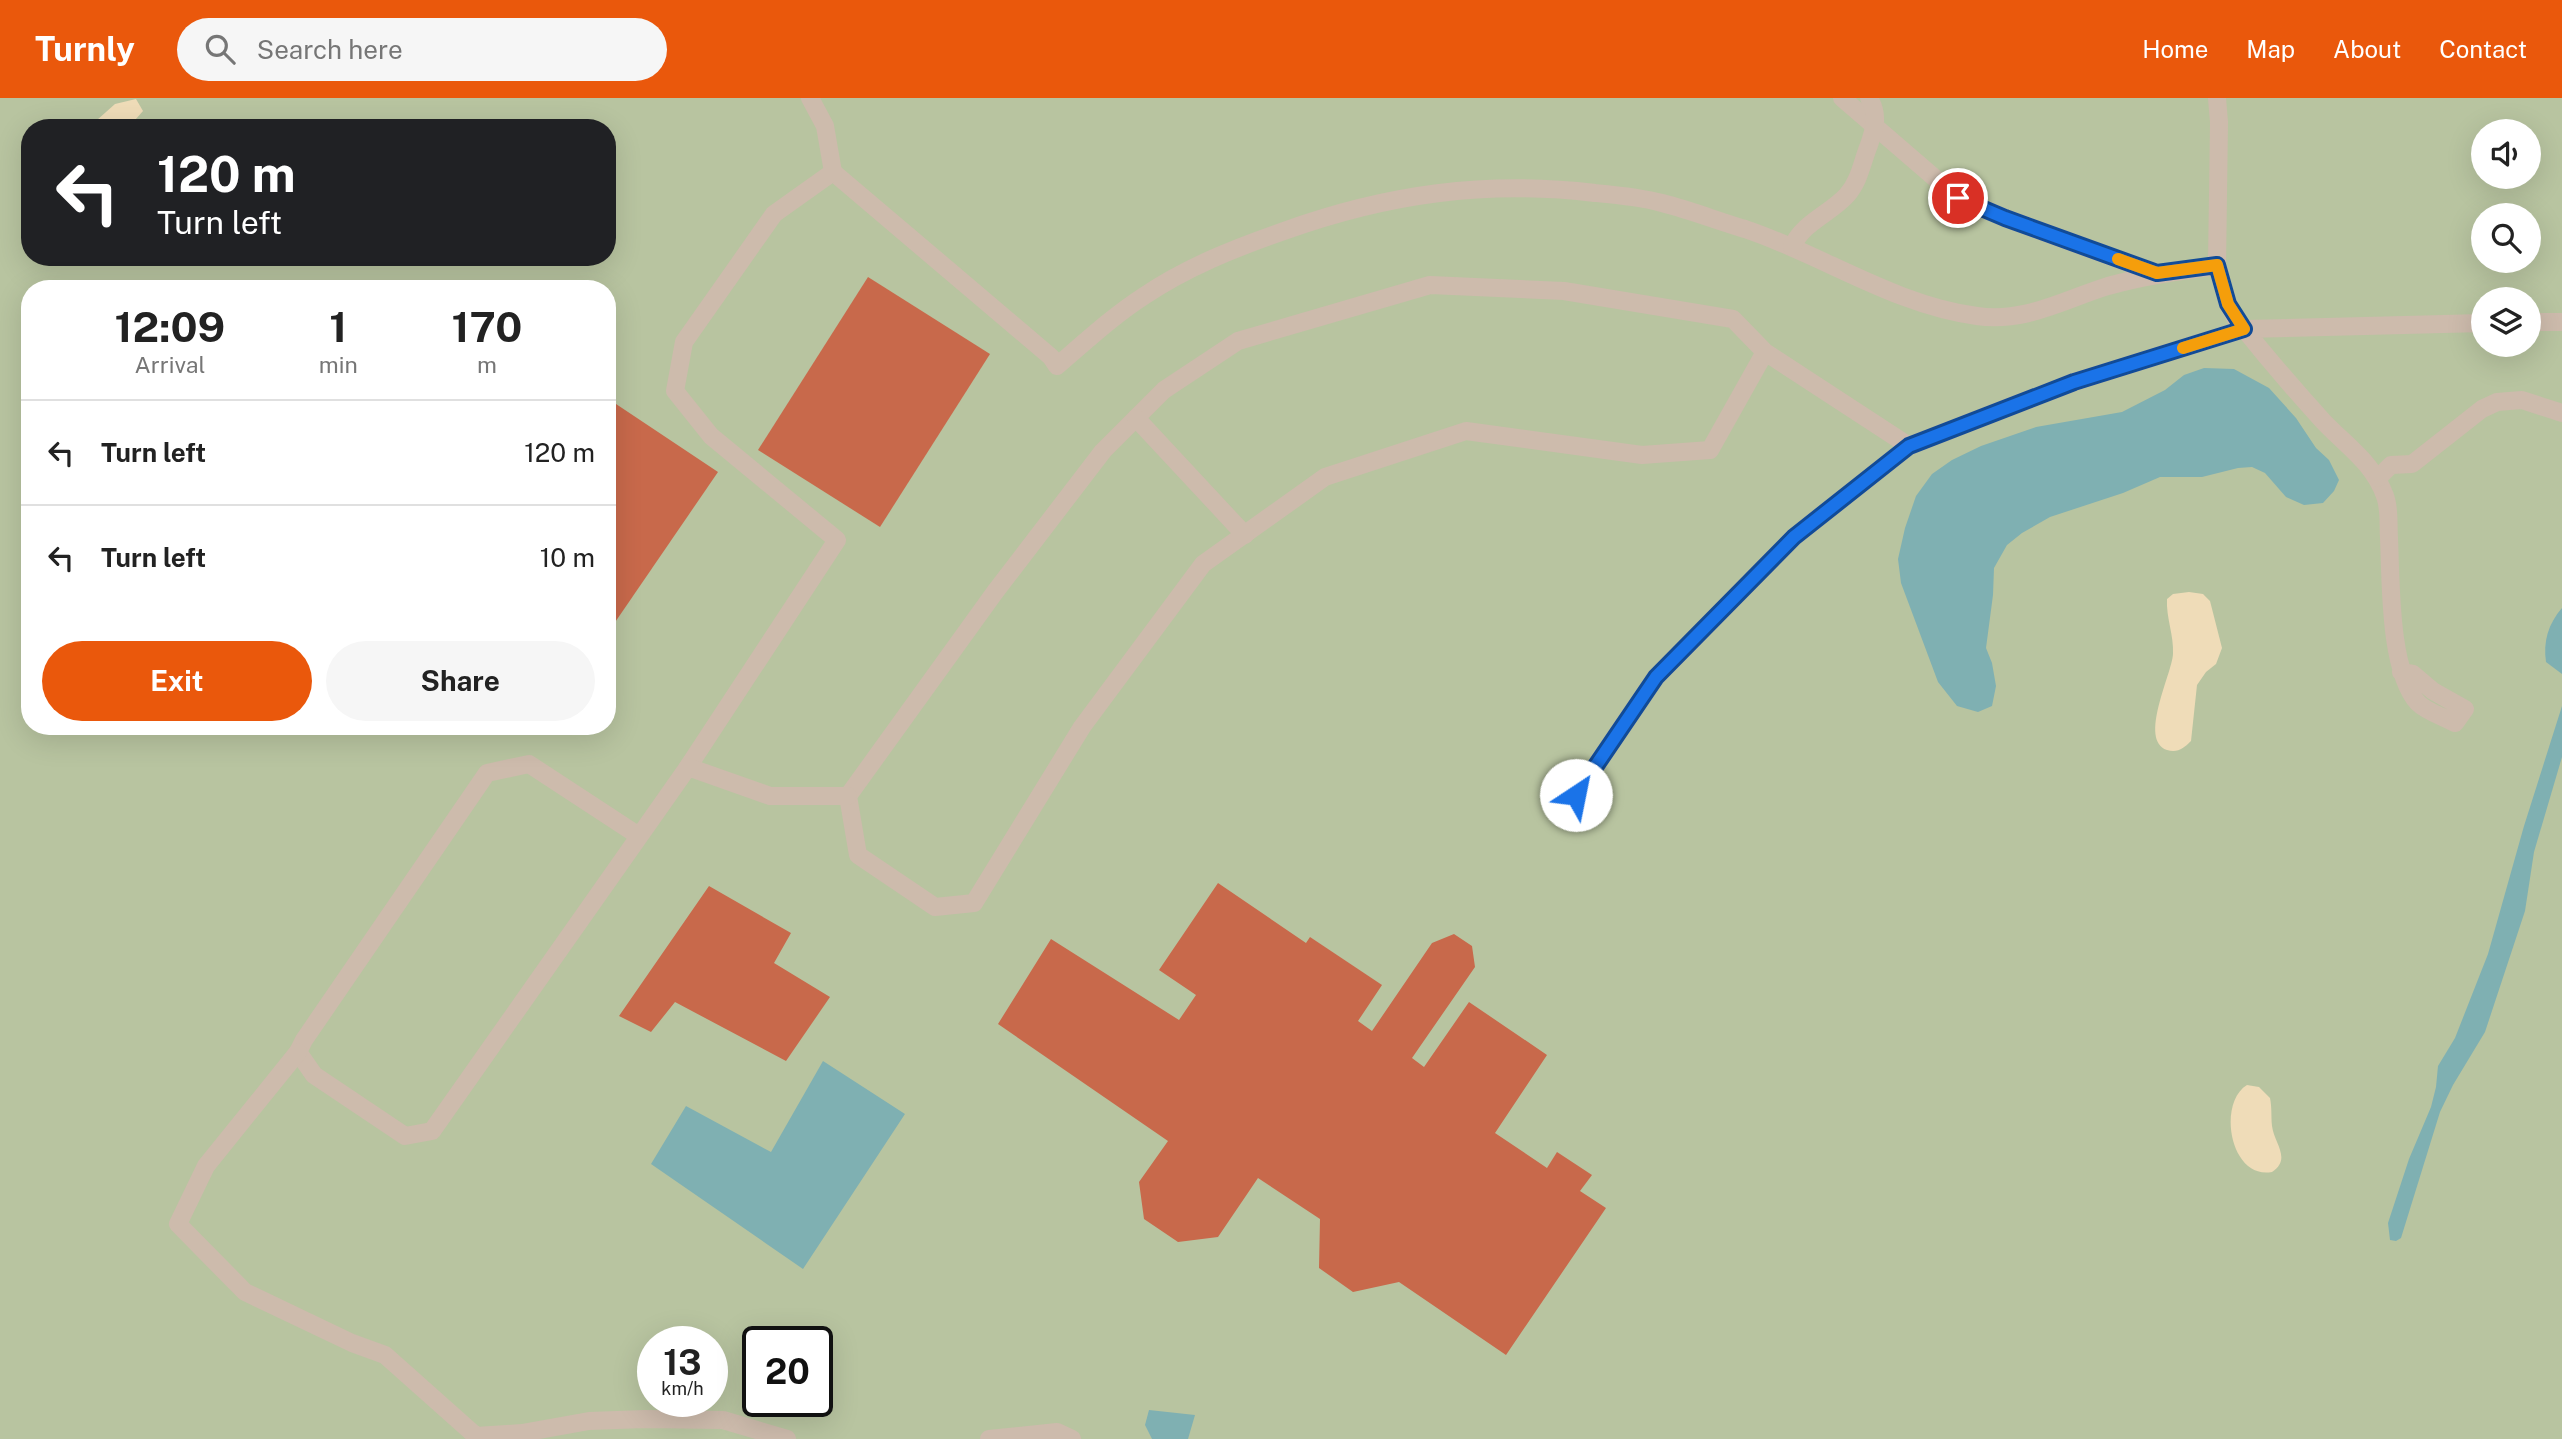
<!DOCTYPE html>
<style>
:root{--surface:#fff;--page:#f6f6f6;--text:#222;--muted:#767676;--line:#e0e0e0;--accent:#ea580c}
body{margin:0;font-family:"Public Sans",sans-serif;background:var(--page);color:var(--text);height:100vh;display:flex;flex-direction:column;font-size:26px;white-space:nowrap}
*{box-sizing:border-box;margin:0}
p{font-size:23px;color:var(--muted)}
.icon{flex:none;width:38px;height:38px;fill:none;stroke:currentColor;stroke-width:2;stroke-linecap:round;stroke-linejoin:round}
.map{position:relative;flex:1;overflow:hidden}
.sheet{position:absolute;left:21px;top:182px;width:595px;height:455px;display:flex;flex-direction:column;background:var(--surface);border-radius:28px;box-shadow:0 7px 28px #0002}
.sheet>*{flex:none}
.hud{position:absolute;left:21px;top:21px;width:595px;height:147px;border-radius:28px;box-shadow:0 7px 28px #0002;background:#202124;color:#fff;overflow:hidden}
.tools{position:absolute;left:2471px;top:21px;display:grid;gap:14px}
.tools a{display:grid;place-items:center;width:70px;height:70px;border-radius:50%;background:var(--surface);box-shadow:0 7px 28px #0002;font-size:35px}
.speed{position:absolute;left:637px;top:1228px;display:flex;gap:14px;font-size:35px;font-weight:700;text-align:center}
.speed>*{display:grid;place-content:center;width:91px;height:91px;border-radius:50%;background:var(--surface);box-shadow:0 7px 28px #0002;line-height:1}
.speed small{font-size:18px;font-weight:400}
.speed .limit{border:4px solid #111;border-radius:10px;background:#fff;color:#111}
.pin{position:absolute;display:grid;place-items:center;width:60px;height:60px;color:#fff;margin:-30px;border:4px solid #fff;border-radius:50%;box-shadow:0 2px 7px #0007}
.me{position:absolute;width:77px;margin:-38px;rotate:34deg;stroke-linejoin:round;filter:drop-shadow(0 0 5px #0008)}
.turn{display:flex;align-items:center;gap:24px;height:147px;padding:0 21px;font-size:32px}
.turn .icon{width:91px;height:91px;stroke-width:2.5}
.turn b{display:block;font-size:49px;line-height:60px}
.eta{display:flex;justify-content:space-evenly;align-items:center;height:119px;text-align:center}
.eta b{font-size:42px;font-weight:700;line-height:49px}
.action{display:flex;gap:14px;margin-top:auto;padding:14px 21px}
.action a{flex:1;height:80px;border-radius:42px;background:var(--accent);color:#fff;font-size:28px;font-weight:700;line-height:80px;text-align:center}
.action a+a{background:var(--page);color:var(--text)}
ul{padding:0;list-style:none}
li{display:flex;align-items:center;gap:21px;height:105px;padding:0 21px;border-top:2px solid var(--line)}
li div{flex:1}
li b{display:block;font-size:26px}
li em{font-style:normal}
header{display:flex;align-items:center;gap:42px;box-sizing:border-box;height:98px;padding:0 35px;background:var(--accent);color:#fff}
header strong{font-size:33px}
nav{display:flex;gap:38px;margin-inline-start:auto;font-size:24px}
.search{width:490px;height:63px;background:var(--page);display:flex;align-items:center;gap:18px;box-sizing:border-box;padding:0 24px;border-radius:38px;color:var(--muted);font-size:26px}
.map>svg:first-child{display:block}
</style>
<header>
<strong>Turnly</strong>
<div class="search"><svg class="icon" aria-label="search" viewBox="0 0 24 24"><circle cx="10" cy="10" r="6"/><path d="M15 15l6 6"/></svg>Search here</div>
<nav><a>Home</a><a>Map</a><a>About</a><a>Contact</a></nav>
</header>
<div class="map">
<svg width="2562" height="1341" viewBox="0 0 2562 1341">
<rect width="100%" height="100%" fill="#f4ebe1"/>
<!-- green -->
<path fill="#b8c4a0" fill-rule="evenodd" d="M0 0H2562V1341H0ZM30 30H607V159H30ZM2483 33H2529V79H2483ZM2483 117H2529V163H2483ZM30 191H607V628H30ZM2483 201H2529V247H2483ZM653 1244H712V1304H653ZM758 1244H817V1304H758Z"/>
<!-- sand -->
<g fill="#efdcb8">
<polygon points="136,1 143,13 128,30 88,30 115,6"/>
<path d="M2189 494 2203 496 2210 503 2222 550 2216 566 2206 574 2197 587 2191 643C2184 650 2178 655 2167 652 2138 642 2172 576 2173 556 2174 537 2166 520 2167 501L2173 496Z"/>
<path d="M2247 987 2259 989 2270 1000C2272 1009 2271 1019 2272 1028 2274 1045 2292 1061 2272 1074 2230 1082 2217 1005 2247 987Z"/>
</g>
<!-- water -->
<g fill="#7fb0b2">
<polygon points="2204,270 2234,271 2269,290 2296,320 2316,350 2329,362 2339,382 2334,393 2323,405 2304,407 2286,399 2265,375 2252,369 2238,370 2202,379 2160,379 2123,395 2050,419 2022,435 2007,447 1994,470 1993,497 1986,550 1992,565 1996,588 1992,608 1978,614 1957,608 1938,584 1901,485 1898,461 1905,430 1916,398 1932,376 1952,362 1981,348 2036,329 2122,314 2165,292 2184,277"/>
<path d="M2562 510V576L2546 564C2543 544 2548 526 2562 510Z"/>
<polygon points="2562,608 2562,659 2534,754 2525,813 2485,934 2453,987 2440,1014 2401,1140 2396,1143 2390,1142 2388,1125 2409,1061 2431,1009 2436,989 2438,968 2455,940 2488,856 2524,728"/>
<polygon points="823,963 905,1016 803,1171 651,1066 686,1008 771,1054"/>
<polygon points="1149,1312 1195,1317 1188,1341 1152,1341 1145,1327"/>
</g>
<!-- building -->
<g fill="#c8694b">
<polygon points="868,179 990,256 880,429 758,352"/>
<polygon points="607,300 718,374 607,536"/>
<polygon points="1218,785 1306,845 1310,839 1382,887 1358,923 1372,933 1432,845 1454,836 1472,848 1475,869 1412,960 1424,969 1469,904 1547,957 1495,1035 1547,1070 1557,1054 1592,1077 1580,1093 1606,1110 1506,1257 1399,1184 1353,1194 1319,1170 1320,1121 1258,1080 1218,1139 1178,1144 1144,1121 1139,1084 1168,1043 998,926 1051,841 1179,922 1196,897 1159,872"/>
<polygon points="709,788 791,835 774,865 830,899 786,963 675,904 651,934 619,918"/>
</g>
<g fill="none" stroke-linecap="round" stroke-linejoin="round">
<!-- minor -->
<g stroke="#cdbbac" stroke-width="18">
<polyline points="1842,0 1958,100 2005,120 2156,175"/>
<path d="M833 74 1051 259 1057 268C1085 244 1113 218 1144 198 1187 169 1235 150 1284 133 1387 96 1486 82 1595 95 1617 97 1640 99 1662 105 1690 112 1718 123 1745 131 1823 157 1894 207 1977 218 2025 225 2063 202 2108 188 2144 178 2180 173 2217 168L2228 206 2236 221C2263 255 2292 289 2322 322 2345 347 2373 364 2385 398 2390 411 2388 427 2389 440 2391 484 2389 573 2418 605 2427 614 2444 619 2455 625L2465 611 2433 593 2413 576 2401 574"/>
<path d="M1792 149C1803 124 1830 116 1847 97 1860 82 1862 64 1869 47 1875 29 1879 17 1869 0"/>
<polyline points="2217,168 2219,24 2217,0"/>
<polyline points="2529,224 2562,224"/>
<polyline points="1765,254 1710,352 1642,357 1466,333 1325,379 1203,466 1082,629 974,805 935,809 858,757 848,698 995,494 1103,353 1164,292 1238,243 1430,187 1564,193 1733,221 1765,254 1909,348 2074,284 2244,231 2483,225"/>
<polyline points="1136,320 1245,437"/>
<polyline points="2378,380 2391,367 2412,366 2482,311 2497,304 2522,302 2562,315"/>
<polyline points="688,669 837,442 711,338 675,293 684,244 774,116 833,74 825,28 810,0"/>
<polyline points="1576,697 1656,579 1794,439 1909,348"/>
<polyline points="639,738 529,666 487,675 304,942 298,954 314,977 405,1038 432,1033 688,669 770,698 848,698"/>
<polyline points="298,954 206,1068 178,1126 245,1194 352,1245 385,1257 476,1338 522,1335 589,1323 645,1321 723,1322 787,1341"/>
<polyline points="989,1341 1057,1334 1072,1341"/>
</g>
</g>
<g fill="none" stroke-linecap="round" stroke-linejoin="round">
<!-- route casing -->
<g stroke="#114b97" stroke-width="18">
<polyline id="route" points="1576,697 1656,579 1794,439 1909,348 2074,284 2244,231 2228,206 2217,167 2157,175 2005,120 1958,100"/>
</g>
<!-- route -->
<use href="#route" stroke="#1a73e8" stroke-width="12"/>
<!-- slow -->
<polyline stroke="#f59e0b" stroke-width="12" points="2118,161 2157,175 2217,167 2228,206 2244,231 2183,250"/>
</g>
</svg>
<div class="tools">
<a><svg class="icon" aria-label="sound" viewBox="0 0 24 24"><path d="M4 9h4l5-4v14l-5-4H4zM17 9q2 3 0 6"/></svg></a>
<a><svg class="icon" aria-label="search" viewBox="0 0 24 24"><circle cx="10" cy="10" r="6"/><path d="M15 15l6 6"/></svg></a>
<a><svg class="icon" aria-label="layers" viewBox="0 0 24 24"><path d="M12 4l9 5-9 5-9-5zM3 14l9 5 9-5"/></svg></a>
</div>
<div class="speed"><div>13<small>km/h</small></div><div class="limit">20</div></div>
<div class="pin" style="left:1958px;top:100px;background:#d93025"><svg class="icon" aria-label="arrive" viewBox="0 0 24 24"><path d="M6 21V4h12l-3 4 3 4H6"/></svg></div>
<svg class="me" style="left:1576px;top:697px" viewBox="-20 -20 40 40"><circle r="19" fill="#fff"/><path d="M0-13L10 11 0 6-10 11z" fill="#1a73e8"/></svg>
<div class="hud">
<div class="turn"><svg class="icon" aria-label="left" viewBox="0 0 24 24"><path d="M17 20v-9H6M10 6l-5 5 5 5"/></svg><div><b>120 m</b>Turn left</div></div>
</div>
<section class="sheet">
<div class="eta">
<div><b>12:09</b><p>Arrival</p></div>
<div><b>1</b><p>min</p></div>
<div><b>170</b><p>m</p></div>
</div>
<ul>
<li><svg class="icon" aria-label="left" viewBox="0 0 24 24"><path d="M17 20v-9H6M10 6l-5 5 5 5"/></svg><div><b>Turn left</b></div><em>120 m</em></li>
<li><svg class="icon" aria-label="left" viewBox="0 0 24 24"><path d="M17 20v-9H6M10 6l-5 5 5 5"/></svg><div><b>Turn left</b></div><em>10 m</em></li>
</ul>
<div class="action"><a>Exit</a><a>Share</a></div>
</section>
</div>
